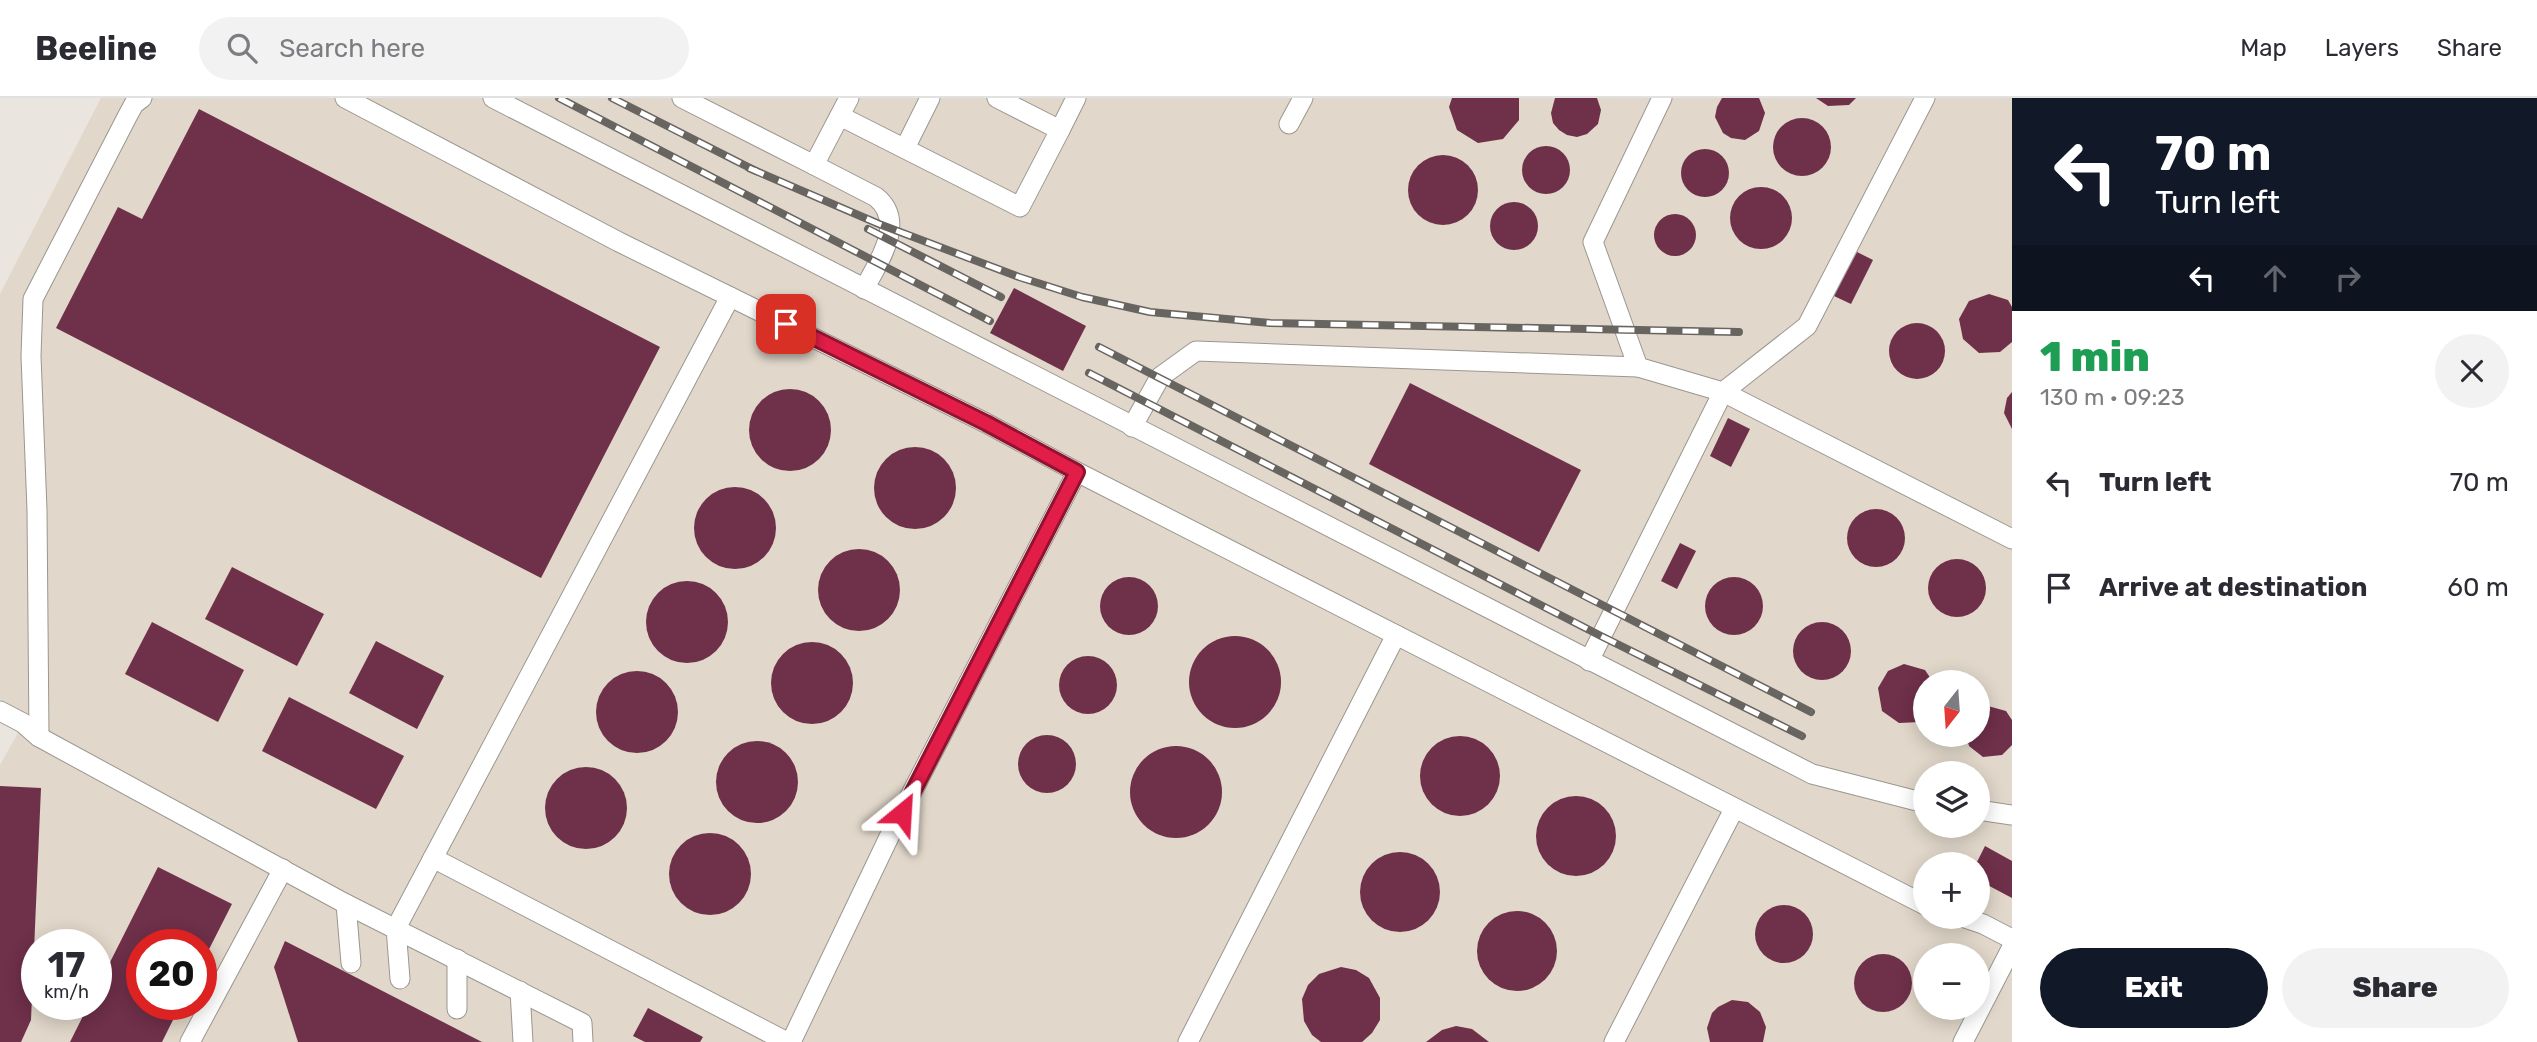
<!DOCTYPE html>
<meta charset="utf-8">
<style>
:root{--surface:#fff;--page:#f2f2f3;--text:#2b2b33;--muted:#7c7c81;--line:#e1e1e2;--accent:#111827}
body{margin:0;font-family:Rubik,sans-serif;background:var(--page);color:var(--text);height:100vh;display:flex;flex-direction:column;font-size:26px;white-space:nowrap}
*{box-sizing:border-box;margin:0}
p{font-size:23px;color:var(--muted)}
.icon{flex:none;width:38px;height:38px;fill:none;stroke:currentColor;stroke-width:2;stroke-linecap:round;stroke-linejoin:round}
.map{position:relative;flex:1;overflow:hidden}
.sheet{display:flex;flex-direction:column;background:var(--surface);width:525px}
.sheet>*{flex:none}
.top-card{background:#111827;color:#fff;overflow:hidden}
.needle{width:46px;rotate:197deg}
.fabs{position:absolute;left:1913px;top:572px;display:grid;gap:14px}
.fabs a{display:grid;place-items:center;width:77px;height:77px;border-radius:50%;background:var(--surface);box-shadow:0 4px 18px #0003;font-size:35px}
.speed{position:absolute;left:21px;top:831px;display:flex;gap:14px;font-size:35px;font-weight:700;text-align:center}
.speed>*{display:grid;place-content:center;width:91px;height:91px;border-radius:50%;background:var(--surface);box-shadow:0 4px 18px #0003;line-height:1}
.speed small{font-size:18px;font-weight:400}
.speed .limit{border:10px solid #d22;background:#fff;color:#111}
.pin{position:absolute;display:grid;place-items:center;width:60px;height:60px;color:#fff;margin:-30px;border-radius:14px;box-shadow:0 4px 10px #0006}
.me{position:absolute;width:77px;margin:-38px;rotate:27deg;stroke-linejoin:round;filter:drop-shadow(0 0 5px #0008)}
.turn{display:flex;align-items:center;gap:24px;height:147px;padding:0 28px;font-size:32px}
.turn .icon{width:91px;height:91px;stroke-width:2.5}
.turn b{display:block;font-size:49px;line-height:60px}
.lanes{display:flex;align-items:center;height:66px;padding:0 28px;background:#0003;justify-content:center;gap:35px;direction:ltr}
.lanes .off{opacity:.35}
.round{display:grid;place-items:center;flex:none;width:74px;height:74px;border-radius:37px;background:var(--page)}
.overview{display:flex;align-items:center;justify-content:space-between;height:119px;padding:0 28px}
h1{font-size:42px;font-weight:800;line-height:52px;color:#1e9e55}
.cta{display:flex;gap:14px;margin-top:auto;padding:14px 28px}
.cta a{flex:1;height:80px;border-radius:42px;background:var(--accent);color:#fff;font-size:28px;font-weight:800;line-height:80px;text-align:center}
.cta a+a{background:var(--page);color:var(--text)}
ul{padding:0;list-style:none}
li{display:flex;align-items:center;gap:21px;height:105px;padding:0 28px}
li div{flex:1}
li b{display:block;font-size:26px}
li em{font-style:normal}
header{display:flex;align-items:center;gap:42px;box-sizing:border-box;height:98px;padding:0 35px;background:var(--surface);border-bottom:2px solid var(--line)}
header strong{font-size:33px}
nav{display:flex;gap:38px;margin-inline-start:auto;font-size:24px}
.search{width:490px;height:63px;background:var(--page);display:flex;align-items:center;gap:18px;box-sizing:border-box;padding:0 24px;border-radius:38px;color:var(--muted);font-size:26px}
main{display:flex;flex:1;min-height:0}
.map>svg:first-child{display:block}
</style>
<header>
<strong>Beeline</strong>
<div class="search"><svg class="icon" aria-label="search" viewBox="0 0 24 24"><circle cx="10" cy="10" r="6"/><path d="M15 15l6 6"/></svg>Search here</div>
<nav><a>Map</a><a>Layers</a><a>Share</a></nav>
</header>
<main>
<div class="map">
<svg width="2012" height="944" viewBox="0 0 2012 944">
<rect width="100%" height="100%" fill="#eae5de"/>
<!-- built -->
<path fill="#e1d7ca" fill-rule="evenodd" d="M101 0H2012V944H0V667L28 617 0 601V196ZM1925 584H1978V637H1925ZM1925 676H1978V728H1925ZM1925 766H1978V819H1925ZM37 847H96V906H37ZM142 847H201V906H142ZM1925 858H1978V910H1925Z"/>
<!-- building -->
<g fill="#6f3049">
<polygon points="1452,0 1519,0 1519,22 1503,41 1478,45 1457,32 1449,9"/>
<polygon points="1555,0 1597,0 1601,12 1598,26 1587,36 1577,39 1567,37 1559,32 1553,25 1551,15"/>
<polygon points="1722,0 1759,0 1765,15 1759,33 1745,42 1731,40 1723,35 1715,19 1717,9"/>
<polygon points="1816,0 1856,0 1849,7 1828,8"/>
<polygon points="199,11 660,249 541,480 56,230 118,109 142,121"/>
<circle cx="1802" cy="49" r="29"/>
<circle cx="1546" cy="72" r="24"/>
<circle cx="1705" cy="75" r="24"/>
<circle cx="1443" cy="92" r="35"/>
<circle cx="1761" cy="120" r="31"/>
<circle cx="1514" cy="128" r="24"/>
<circle cx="1675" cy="137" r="21"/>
<polygon points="1857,154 1873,162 1851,206 1834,198"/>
<polygon points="1014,190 1086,228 1063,273 990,235"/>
<polygon points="1989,196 2008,202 2012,209 2012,244 2000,254 1979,255 1963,241 1959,221 1969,203"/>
<circle cx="1917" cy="253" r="28"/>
<polygon points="1410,285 1581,372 1539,454 1369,366"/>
<circle cx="790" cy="332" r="41"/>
<polygon points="2012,294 2012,331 2004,315 2007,300"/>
<polygon points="1728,320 1750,331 1731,369 1710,358"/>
<circle cx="915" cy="390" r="41"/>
<circle cx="735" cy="430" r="41"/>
<circle cx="1876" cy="440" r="29"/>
<polygon points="1680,445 1696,453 1677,491 1661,483"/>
<circle cx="859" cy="492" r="41"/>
<circle cx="1957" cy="490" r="29"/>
<polygon points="232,469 324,516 297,568 205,521"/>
<circle cx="1734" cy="508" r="29"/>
<circle cx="1129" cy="508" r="29"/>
<circle cx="687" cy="524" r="41"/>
<polygon points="152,524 244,572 218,624 125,576"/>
<circle cx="1822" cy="553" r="29"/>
<circle cx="1235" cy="584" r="46"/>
<polygon points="376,543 444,578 417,631 349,595"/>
<circle cx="812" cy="585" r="41"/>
<circle cx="1088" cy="587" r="29"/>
<polygon points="1904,566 1925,572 1933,584 1925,584 1925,619 1920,624 1899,625 1882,613 1878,590 1888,573"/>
<circle cx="637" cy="614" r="41"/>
<polygon points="289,599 404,658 376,711 262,653"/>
<polygon points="1988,608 2006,613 2012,622 2012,647 2002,657 1983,659 1969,648 1966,637 1978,637 1978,612"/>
<circle cx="1047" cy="666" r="29"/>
<circle cx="1460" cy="678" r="40"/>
<circle cx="757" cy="684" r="41"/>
<circle cx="1176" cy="694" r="46"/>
<circle cx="586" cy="710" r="41"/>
<polygon points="0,688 41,690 31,922 21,944 0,944"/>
<circle cx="1576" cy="738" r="40"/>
<circle cx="710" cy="776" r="41"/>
<polygon points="1985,748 2012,763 2012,800 1978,782 1976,766"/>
<circle cx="1400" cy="794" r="40"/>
<polygon points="158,769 232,806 201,867 201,847 142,847 142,906 181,906 162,944 70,944 89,906 96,906 96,892"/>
<circle cx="1784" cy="836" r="29"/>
<circle cx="1517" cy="853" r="40"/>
<polygon points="285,843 482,944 298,944 274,869"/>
<circle cx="1883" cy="885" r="29"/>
<polygon points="1341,869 1356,872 1369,880 1380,900 1380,922 1372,935 1362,944 1321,944 1312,937 1304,923 1302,901 1308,887 1319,876"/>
<polygon points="1732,902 1748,904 1760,914 1766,929 1763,944 1710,944 1707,930 1712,915 1718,909"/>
<polygon points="648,910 703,939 700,944 645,944 633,938"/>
<polygon points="1456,928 1472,931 1489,944 1426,944 1442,932"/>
</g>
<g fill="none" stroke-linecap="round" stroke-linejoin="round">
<!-- service casing -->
<g stroke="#9b9790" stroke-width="21">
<g id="service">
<polyline points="345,0 619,144 986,325 1077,374 1925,807"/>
<polyline points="493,0 1812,676 1925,705"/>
<polyline points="682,0 814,67 849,0"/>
<polyline points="1662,0 1593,144 1638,269 1723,294 2012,441"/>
<polyline points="840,18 1020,109 1060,32 997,0"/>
<polyline points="1289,26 1303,0"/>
<polyline points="1060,32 1076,0"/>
<polyline points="905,50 930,0"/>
<path d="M814 67 876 99C907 124 878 165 864 191"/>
<polyline points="1132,329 1160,279 1196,253 1638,269"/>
<polyline points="1589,563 1723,294 1807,228 1925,0"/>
<polyline points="0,613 23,625 39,639 346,806 582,925 583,944"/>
<polyline points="39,639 37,412 31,258 33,201 128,17 134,6 142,0"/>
<polyline points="1978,712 2012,717"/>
<polyline points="433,760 787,944"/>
<polyline points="346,806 351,865"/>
<polyline points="1962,819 1983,826 2012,841"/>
<polyline points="400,881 396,830 730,199"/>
<polyline points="520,893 523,944"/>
<polyline points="457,911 457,861"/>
<polyline points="190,944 283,771"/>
<polyline points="791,944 889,739 1077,374"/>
<polyline points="1188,944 1396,537"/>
<polyline points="1614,944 1734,711"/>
<polyline points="1963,944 2012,849"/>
</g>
</g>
<!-- service -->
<use href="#service" stroke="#fff" stroke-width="19"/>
<!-- rail casing -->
<g stroke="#686561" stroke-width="8">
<g id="rail">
<polyline points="559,0 990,223"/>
<polyline points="612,0 756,73"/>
<polyline points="749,70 879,126 1019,179 1082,199 1150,214 1270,225 1739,234"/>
<polyline points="868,131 1001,199"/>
<polyline points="1099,249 1811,614"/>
<polyline points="1089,275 1601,538 1802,638"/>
</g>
</g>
<!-- rail -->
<use href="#rail" stroke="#fff" stroke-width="5" stroke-dasharray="16" stroke-linecap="butt"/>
</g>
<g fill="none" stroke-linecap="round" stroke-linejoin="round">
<!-- route casing -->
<g stroke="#92132f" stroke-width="18">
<polyline id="route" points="786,226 986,325 1077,374 902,715"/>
</g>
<!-- route -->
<use href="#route" stroke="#e11d48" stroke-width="12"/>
</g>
</svg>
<div class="fabs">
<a><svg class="needle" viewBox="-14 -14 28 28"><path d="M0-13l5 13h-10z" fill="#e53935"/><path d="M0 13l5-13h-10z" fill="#7c7c81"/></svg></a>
<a><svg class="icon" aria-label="layers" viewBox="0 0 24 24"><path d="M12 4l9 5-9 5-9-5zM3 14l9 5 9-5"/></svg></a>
<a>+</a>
<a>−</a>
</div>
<div class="speed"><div>17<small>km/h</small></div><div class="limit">20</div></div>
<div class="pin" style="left:786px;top:226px;background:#d93025"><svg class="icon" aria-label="arrive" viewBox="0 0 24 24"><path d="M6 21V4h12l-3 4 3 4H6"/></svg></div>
<svg class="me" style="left:902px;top:715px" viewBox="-20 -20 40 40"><path d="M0-17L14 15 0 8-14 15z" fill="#e11d48" stroke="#fff" stroke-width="4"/></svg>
</div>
<section class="sheet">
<div class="top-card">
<div class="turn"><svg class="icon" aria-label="left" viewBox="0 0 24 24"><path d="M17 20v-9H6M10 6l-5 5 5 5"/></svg><div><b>70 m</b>Turn left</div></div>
<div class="lanes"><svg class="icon" aria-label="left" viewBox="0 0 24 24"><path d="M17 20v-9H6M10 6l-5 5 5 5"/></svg><svg class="icon off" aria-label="ahead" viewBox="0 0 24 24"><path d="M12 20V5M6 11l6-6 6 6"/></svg><svg class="icon off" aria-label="right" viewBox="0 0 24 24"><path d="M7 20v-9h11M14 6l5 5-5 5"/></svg></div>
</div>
<div class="overview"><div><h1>1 min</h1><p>130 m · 09:23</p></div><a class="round"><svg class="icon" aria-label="close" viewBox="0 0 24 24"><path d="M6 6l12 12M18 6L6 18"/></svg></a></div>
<ul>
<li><svg class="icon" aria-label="left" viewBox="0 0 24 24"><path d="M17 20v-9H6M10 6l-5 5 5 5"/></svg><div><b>Turn left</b></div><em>70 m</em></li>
<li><svg class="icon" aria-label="arrive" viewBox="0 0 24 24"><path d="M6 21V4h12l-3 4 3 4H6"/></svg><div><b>Arrive at destination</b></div><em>60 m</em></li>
</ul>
<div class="cta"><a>Exit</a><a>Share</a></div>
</section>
</main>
